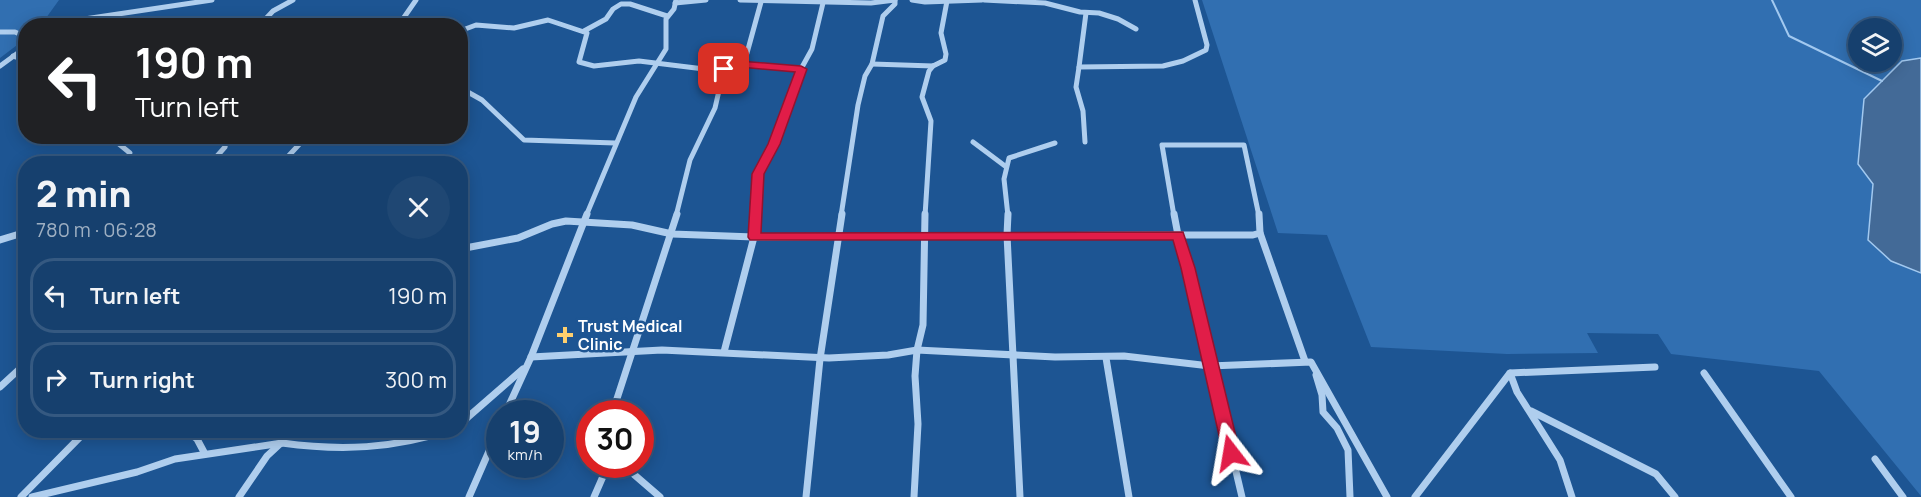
<!DOCTYPE html>
<meta charset="utf-8">
<style>
:root{--surface:#16406e;--page:#1f4773;--text:#f1f3f6;--muted:#9eafc2;--line:#355981}
body{margin:0;font-family:Manrope,sans-serif;background:var(--page);color:var(--text);height:100vh;display:flex;flex-direction:column;font-size:22px;white-space:nowrap}
*{box-sizing:border-box;margin:0}
p{font-size:20px;color:var(--muted)}
.icon{flex:none;width:33px;height:33px;fill:none;stroke:currentColor;stroke-width:2;stroke-linecap:round;stroke-linejoin:round}
.map{position:relative;flex:1;overflow:hidden}
.sheet{position:absolute;left:18px;top:156px;width:450px;height:282px;display:flex;flex-direction:column;background:var(--surface);border-radius:24px;box-shadow:0 3px 15px #0003,0 0 0 2px var(--line)}
.sheet>*{flex:none}
.guide{position:absolute;left:18px;top:18px;width:450px;height:126px;border-radius:24px;box-shadow:0 3px 15px #0003,0 0 0 2px var(--line);background:#202124;color:#fff;overflow:hidden}
.buttons{position:absolute;left:1848px;top:18px;display:grid;gap:12px}
.buttons a{display:grid;place-items:center;width:54px;height:54px;border-radius:50%;background:var(--surface);box-shadow:0 3px 15px #0003,0 0 0 2px var(--line);font-size:30px}
.speed{position:absolute;left:486px;top:400px;display:flex;gap:12px;font-size:30px;font-weight:700;text-align:center}
.speed>*{display:grid;place-content:center;width:78px;height:78px;border-radius:50%;background:var(--surface);box-shadow:0 3px 15px #0003,0 0 0 2px var(--line);line-height:1}
.speed small{font-size:15px;font-weight:400}
.speed .limit{border:9px solid #d22;background:#fff;color:#111}
.pin{position:absolute;display:grid;place-items:center;width:51px;height:51px;color:#fff;margin:-26px;border-radius:12px;box-shadow:0 3px 9px #0006}
.me{position:absolute;width:66px;margin:-33px;rotate:346deg;stroke-linejoin:round;filter:drop-shadow(0 0 4px #0008)}
.turn{display:flex;align-items:center;gap:21px;height:126px;padding:0 18px;font-size:27px}
.turn .icon{width:78px;height:78px;stroke-width:2.5}
.turn b{display:block;font-size:42px;line-height:51px}
.round{display:grid;place-items:center;flex:none;width:63px;height:63px;border-radius:32px;background:var(--page)}
.head{display:flex;align-items:center;justify-content:space-between;height:102px;padding:0 18px}
h1{font-size:36px;font-weight:800;line-height:45px}
ul{padding:0;list-style:none}
li{display:flex;align-items:center;gap:18px;height:75px;margin:0 12px 9px;padding:0 6px;border:3px solid var(--line);border-radius:24px}
li div{flex:1}
li b{display:block;font-size:22px}
li em{font-style:normal}
.map>svg:first-child{display:block}
</style>
<div class="map">
<svg width="1921" height="497" viewBox="0 0 1921 497">
<rect width="100%" height="100%" fill="#1d5593"/>
<!-- green -->
<g fill="#316fb1" fill-rule="evenodd">
<polygon points="0,0 59,0 41,25 26,26 25,39 0,58"/>
<path d="M1202 0H1921V58L1902 62 1864 99 1873 184 1868 240 1891 261 1921 273V496L1819 371 1671 354 1658 334 1587 333 1598 353 1507 354 1371 347 1327 235 1278 233ZM1858 28H1892V62H1858Z"/>
</g>
<!-- water -->
<polygon fill="#436a97" stroke="#a2c9f0" stroke-width="1.5" points="1921,58 1921,273 1891,261 1868,240 1873,184 1858,164 1864,99 1902,61"/>
<g fill="none" stroke-linecap="round" stroke-linejoin="round">
<!-- stream -->
<polyline stroke="#a2c9f0" stroke-width="2" points="1772,0 1789,36 1882,81"/>
<!-- minor-far1 -->
<g stroke="#afceee" stroke-width="5">
<polyline points="740,0 871,3 895,0"/>
<polyline points="912,0 925,2 982,0"/>
<polyline points="984,0 1045,3 1080,12 1099,13 1118,19 1136,29"/>
<polyline points="675,3 706,0"/>
<polyline points="56,26 71,21 212,0"/>
<polyline points="259,26 273,11 293,0"/>
<polyline points="398,26 416,0"/>
<polyline points="460,31 476,25 514,28 548,20 587,33 579,62 594,66 639,61 704,69 727,69 739,64 801,69"/>
<polyline points="584,31 606,19 613,9 621,4 630,4 667,16"/>
<polyline points="0,32 15,32 26,37"/>
<polyline points="13,56 26,60"/>
<polyline points="739,64 747,53 761,2"/>
<polyline points="872,64 933,66 945,60 946,54 941,33 947,1"/>
<polyline points="0,66 26,47"/>
<polyline points="1079,67 1086,13"/>
<polyline points="460,79 466,91 482,100 524,140 615,143"/>
<polyline points="111,136 113,140 171,136"/>
<polyline points="114,140 130,153 124,164"/>
<polyline points="973,142 1005,166"/>
<polyline points="1085,142 1083,111 1076,87 1079,67 1163,66 1183,61 1206,50 1207,45 1195,0"/>
<polyline points="210,164 225,147 227,136"/>
<polyline points="281,164 307,136"/>
<polyline points="586,216 636,97 666,49 666,19 674,9 676,0"/>
<polyline points="676,216 690,160 715,108 724,69"/>
<polyline points="755,216 758,174 774,144 801,69 812,49 823,3"/>
<polyline points="841,216 858,105 865,76 872,64 883,16 895,4 895,0"/>
<polyline points="925,216 931,121 922,97 929,71 933,66"/>
<polyline points="1008,216 1004,179 1009,158 1055,143"/>
<polyline points="1174,216 1162,145 1244,145 1259,216"/>
</g>
<!-- minor -->
<g stroke="#afceee" stroke-width="7">
<polyline points="1008,214 1007,235 1020,497"/>
<polyline points="1174,214 1178,235"/>
<polyline points="1260,233 1305,361"/>
<polyline points="1178,235 1188,268 1242,497"/>
<polyline points="1178,235 1253,235 1260,233 1259,214"/>
<polyline points="0,240 26,232"/>
<polyline points="460,249 518,238 552,224 566,221 632,225 672,234 754,237 1178,235"/>
<polyline points="724,352 754,237 755,214"/>
<polyline points="531,357 662,350 829,358 888,355 917,350 1055,357 1124,356 1210,366 1311,362 1387,497"/>
<polyline points="1106,358 1129,497"/>
<polyline points="1510,373 1517,392 1560,460 1572,497"/>
<polyline points="1704,373 1791,497"/>
<polyline points="1316,375 1322,395 1323,412 1337,428 1348,450 1350,497"/>
<polyline points="0,387 26,363"/>
<polyline points="1531,411 1656,474 1675,497"/>
<polyline points="505,414 531,357 587,214"/>
<polyline points="612,414 677,214"/>
<polyline points="460,424 523,369"/>
<polyline points="185,430 197,439 205,454"/>
<path d="M281 430 282 443C340 451 394 449 449 430"/>
<polyline points="1875,459 1903,497"/>
<polyline points="623,465 660,497"/>
<polyline points="21,497 87,430"/>
<polyline points="32,497 137,472 175,459 282,443"/>
<polyline points="239,497 267,456 281,443"/>
<polyline points="469,497 500,426"/>
<polyline points="594,497 608,465"/>
<polyline points="806,497 820,359 842,214"/>
<polyline points="914,497 918,424 915,376 917,350 923,325 925,214"/>
<polyline points="1415,497 1510,373 1655,367"/>
</g>
</g>
<!-- route -->
<polygon fill="#e11d48" stroke="#92132f" stroke-width="1.5" points="739,61 801,66 807,69 780,144 764,174 761,233 1183,232 1195,268 1240,453 1237,458 1231,460 1225,458 1223,453 1181,268 1173,240 750,240 748,237 752,174 768,144 795,72 740,67 724,72 718,69"/>
<!-- markers -->
<path fill="#fecf6e" stroke="#1d5593" stroke-width="2" d="M562 326h6v6h6v6h-6v6h-6v-6h-6v-6h6z"/>
<g text-anchor="middle" dominant-baseline="central" stroke-width="5" stroke-linejoin="round" paint-order="stroke">
<!-- poi labels -->
<g font-size="16" font-weight="bold" fill="#fff" stroke="#1d5593" text-anchor="start">
<text x="578" y="326">Trust Medical<tspan x="578" dy="18">Clinic</tspan></text>
</g>
</g>
</svg>
<div class="buttons">
<a><svg class="icon" aria-label="layers" viewBox="0 0 24 24"><path d="M12 4l9 5-9 5-9-5zM3 14l9 5 9-5"/></svg></a>
</div>
<div class="speed"><div>19<small>km/h</small></div><div class="limit">30</div></div>
<div class="pin" style="left:724px;top:69px;background:#d93025"><svg class="icon" aria-label="arrive" viewBox="0 0 24 24"><path d="M6 21V4h12l-3 4 3 4H6"/></svg></div>
<svg class="me" style="left:1231px;top:453px" viewBox="-20 -20 40 40"><path d="M0-17L14 15 0 8-14 15z" fill="#e11d48" stroke="#fff" stroke-width="4"/></svg>
<div class="guide">
<div class="turn"><svg class="icon" aria-label="left" viewBox="0 0 24 24"><path d="M17 20v-9H6M10 6l-5 5 5 5"/></svg><div><b>190 m</b>Turn left</div></div>
</div>
<section class="sheet">
<div class="head"><div><h1>2 min</h1><p>780 m · 06:28</p></div><a class="round"><svg class="icon" aria-label="close" viewBox="0 0 24 24"><path d="M6 6l12 12M18 6L6 18"/></svg></a></div>
<ul>
<li><svg class="icon" aria-label="left" viewBox="0 0 24 24"><path d="M17 20v-9H6M10 6l-5 5 5 5"/></svg><div><b>Turn left</b></div><em>190 m</em></li>
<li><svg class="icon" aria-label="right" viewBox="0 0 24 24"><path d="M7 20v-9h11M14 6l5 5-5 5"/></svg><div><b>Turn right</b></div><em>300 m</em></li>
</ul>
</section>
</div>
